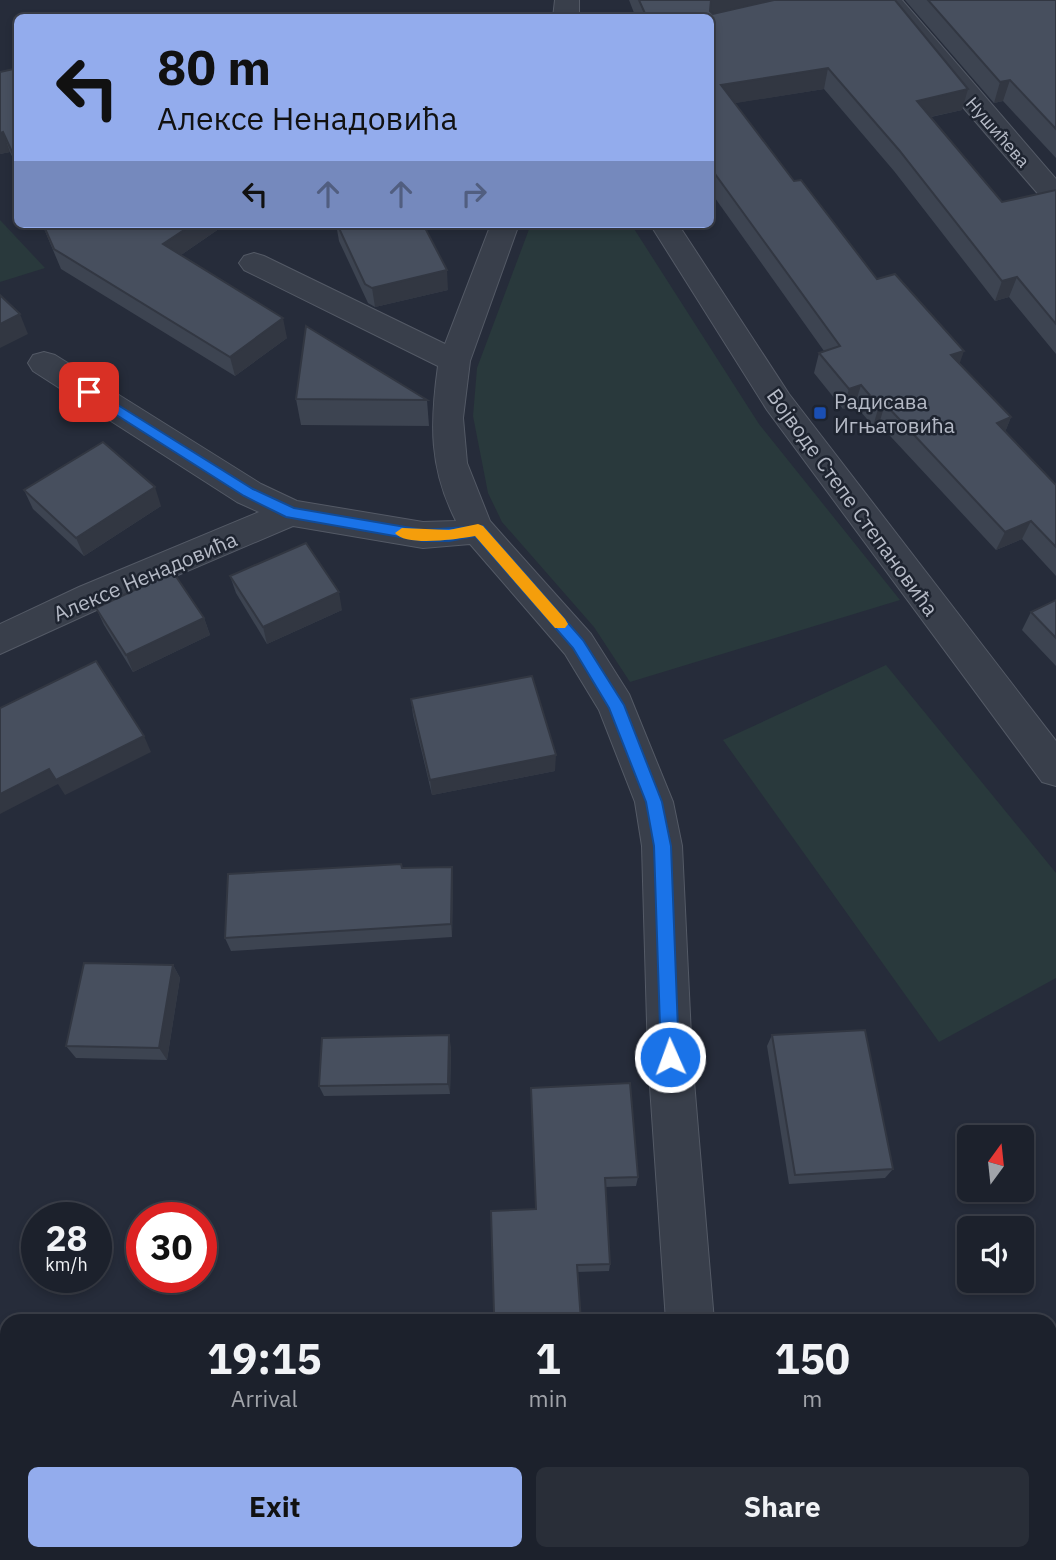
<!DOCTYPE html>
<meta charset="utf-8">
<style>
:root{--surface:#1c212c;--page:#292e38;--text:#f1f3f6;--muted:#a0a3a9;--line:#3a3e48;--accent:#93aced}
body{margin:0;font-family:"IBM Plex Sans",sans-serif;background:var(--page);color:var(--text);height:100vh;display:flex;flex-direction:column;font-size:26px;white-space:nowrap}
*{box-sizing:border-box;margin:0}
p{font-size:23px;color:var(--muted)}
.icon{flex:none;width:38px;height:38px;fill:none;stroke:currentColor;stroke-width:2;stroke-linecap:round;stroke-linejoin:round}
.map{position:relative;flex:1;overflow:hidden}
.details{position:absolute;left:0px;top:1314px;width:1057px;height:247px;display:flex;flex-direction:column;background:var(--surface);border-radius:21px 21px 0 0;box-shadow:0 4px 10px #0003,0 0 0 2px var(--line)}
.details>*{flex:none}
.banner{position:absolute;left:14px;top:14px;width:700px;height:214px;border-radius:10px;box-shadow:0 4px 10px #0003,0 0 0 2px var(--line);background:#93aced;color:#111;overflow:hidden}
.needle{width:46px;rotate:15deg}
.fabs{position:absolute;left:957px;top:1125px;display:grid;gap:14px}
.fabs a{display:grid;place-items:center;width:77px;height:77px;border-radius:10px;background:var(--surface);box-shadow:0 4px 10px #0003,0 0 0 2px var(--line);font-size:35px}
.speed{position:absolute;left:21px;top:1202px;display:flex;gap:14px;font-size:35px;font-weight:700;text-align:center}
.speed>*{display:grid;place-content:center;width:91px;height:91px;border-radius:50%;background:var(--surface);box-shadow:0 4px 10px #0003,0 0 0 2px var(--line);line-height:1}
.speed small{font-size:18px;font-weight:400}
.speed .limit{border:10px solid #d22;background:#fff;color:#111}
.pin{position:absolute;display:grid;place-items:center;width:60px;height:60px;color:#fff;margin:-30px;border-radius:14px;box-shadow:0 4px 10px #0006}
.me{position:absolute;width:77px;margin:-38px;rotate:358deg;stroke-linejoin:round;filter:drop-shadow(0 0 5px #0008)}
.turn{display:flex;align-items:center;gap:24px;height:147px;padding:0 28px;font-size:32px}
.turn .icon{width:91px;height:91px;stroke-width:2.5}
.turn b{display:block;font-size:49px;line-height:60px}
.lanes{display:flex;align-items:center;height:66px;padding:0 28px;background:#0003;justify-content:center;gap:35px;direction:ltr}
.lanes .off{opacity:.35}
.eta{display:flex;justify-content:space-evenly;align-items:center;height:119px;text-align:center}
.eta b{font-size:42px;font-weight:700;line-height:49px}
.primary-button{display:flex;gap:14px;margin-top:auto;padding:14px 28px}
.primary-button a{flex:1;height:80px;border-radius:10px;background:var(--accent);color:#111;font-size:28px;font-weight:700;line-height:80px;text-align:center}
.primary-button a+a{background:var(--page);color:var(--text)}
.map>svg:first-child{display:block}
</style>
<div class="map">
<svg width="1056" height="1560" viewBox="0 0 1056 1560">
<rect width="100%" height="100%" fill="#262c3a"/>
<!-- green -->
<g fill="#29393c">
<polygon points="0,220 45,268 0,282"/>
<polygon points="531,224 631,224 759,424 900,600 630,682 594,627 502,522 488,493 473,416 477,368"/>
<polygon points="886,665 1056,873 1056,978 939,1042 723,740"/>
</g>
<g fill="none" stroke-linecap="round" stroke-linejoin="round">
<!-- minor casing -->
<g stroke="#545a66" stroke-width="2">
<g id="minor">
<polygon points="877,0 902,0 1056,179 1056,206 1046,203 962,106"/>
<path d="M491 224H519L470 361 463 418 467 463 490 521 591 634 629 694 673 802 682 846 692 1057 714 1321H666L648 1057 642 846 635 802 599 710 565 654 470 544 423 548 293 526 103 607 0 654V624L79 587 259 512 237 502 33 371 28 363 33 355 44 352 55 355 261 484 297 501 423 522 456 521C429 468 430 424 438 366L244 270 239 263 244 256 254 253 264 256 445 344Z"/>
<polygon points="680,1554 732,1554 733,1560 681,1560"/>
</g>
</g>
<!-- tertiary casing -->
<g stroke="#545a66" stroke-width="2">
<g id="tertiary">
<polygon points="555,0 579,0 579,18 553,18"/>
<polygon points="650,224 678,224 789,394 1056,741 1056,786 1042,782 767,410"/>
</g>
</g>
<!-- minor -->
<use href="#minor" fill="#393f4b" fill-rule="evenodd"/>
<!-- tertiary -->
<use href="#tertiary" fill="#393f4b" fill-rule="evenodd"/>
</g>
<!-- wall -->
<g fill="#3d4451">
<polygon points="629,0 895,0 962,110 931,117 1002,202 1056,190 1056,354 1009,297 995,301 894,171 824,89 734,103 794,181 877,279 1011,417 1005,432 1056,485 1056,576 1022,539 996,550 879,424 873,426 855,405 843,409 814,373 819,353 824,351 710,191 710,18 636,18"/>
<polygon points="905,0 1056,0 1056,158 1003,101 994,103"/>
<polygon points="18,68 18,169 10,152 0,154"/>
<polygon points="42,224 226,224 181,255 287,338 235,376 61,269"/>
<polygon points="336,224 423,224 448,290 375,307 368,303 339,241"/>
<polygon points="296,399 427,400 429,426 301,425"/>
<polygon points="24,490 161,506 84,556 33,509"/>
<polygon points="230,576 342,610 267,644 236,593"/>
<polygon points="1056,600 1056,666 1022,630 1031,612"/>
<polygon points="96,608 204,618 210,635 133,672 104,625"/>
<polygon points="411,699 555,771 432,795 413,715"/>
<polygon points="452,867 453,881 452,937 231,951 225,938 402,868"/>
<polygon points="173,965 180,978 167,1060 76,1058 66,1046"/>
<polygon points="772,1035 893,1169 885,1178 789,1184 767,1046"/>
<polygon points="451,1047 450,1094 324,1096 319,1086"/>
<polygon points="531,1088 638,1177 636,1186 605,1187 610,1264 609,1271 577,1272 581,1321 494,1313 536,1209"/>
</g>
<!-- shaded-wall -->
<g fill="#323742">
<polygon points="711,0 774,0 709,15"/>
<polygon points="828,68 824,89 718,106 721,85"/>
<polygon points="1010,80 1003,101 994,103 1000,82"/>
<polygon points="968,89 962,110 911,121 917,101"/>
<polygon points="3,132 10,152 0,154 0,133"/>
<polygon points="193,224 226,224 168,264 163,244"/>
<polygon points="447,270 448,290 375,307 372,288"/>
<polygon points="1017,277 1009,297 995,301 1002,281"/>
<polygon points="20,314 28,334 0,348 0,324"/>
<polygon points="283,318 287,338 235,376 230,357"/>
<polygon points="964,351 957,371 951,355"/>
<polygon points="861,385 855,405 843,409 849,389"/>
<polygon points="885,404 879,424 873,426 879,406"/>
<polygon points="1011,417 1003,437 997,423"/>
<polygon points="155,487 161,506 84,556 76,538"/>
<polygon points="1031,521 1022,539 996,550 1005,532"/>
<polygon points="339,592 342,610 267,644 263,627"/>
<polygon points="204,618 210,635 133,672 126,655"/>
<polygon points="144,736 151,752 65,795 58,784 0,814 0,794 49,769"/>
<polygon points="556,755 555,771 432,795 430,780"/>
<polygon points="452,867 453,881 452,937 451,924"/>
<polygon points="173,965 180,978 167,1060 159,1048"/>
<polygon points="449,1035 451,1047 450,1094 448,1084"/>
<polygon points="80,1554 91,1554 92,1560 80,1560"/>
<rect x="304" y="1554" width="6" height="6"/>
</g>
<!-- building -->
<g fill="#474f5e" stroke="#323742" stroke-width="2">
<polygon points="639,0 711,0 710,11 713,14 774,0 895,0 968,89 917,101 1002,202 1056,190 1056,324 1017,277 1002,281 899,150 828,68 721,85 794,181 801,180 877,279 895,274 964,351 951,355 1011,417 997,423 1056,485 1056,547 1031,521 1005,532 885,404 879,406 861,385 849,389 819,353 840,346 710,167 710,18 647,18"/>
<polygon points="928,0 1056,0 1056,129 1010,80 1000,82"/>
<polygon points="18,68 18,165 3,132 0,133 0,72"/>
<polygon points="43,224 193,224 163,244 283,318 230,357 54,249"/>
<polygon points="337,224 423,224 447,270 372,288 365,284"/>
<polygon points="0,295 20,314 0,324"/>
<polygon points="306,326 427,400 296,399"/>
<polygon points="103,442 155,487 76,538 24,490"/>
<polygon points="306,543 339,592 263,627 230,576"/>
<polygon points="173,572 204,618 126,655 96,608"/>
<polygon points="1056,600 1056,638 1031,612"/>
<polygon points="96,661 144,736 56,780 49,769 0,794 0,708"/>
<polygon points="532,676 556,755 430,780 411,699"/>
<polygon points="401,864 402,868 452,867 451,924 225,938 228,874"/>
<polygon points="84,963 173,965 159,1048 66,1046"/>
<polygon points="865,1030 893,1169 795,1175 772,1035"/>
<polygon points="449,1035 448,1084 319,1086 322,1038"/>
<polygon points="630,1083 638,1177 605,1178 610,1264 577,1265 581,1321 451,1321 451,1316 494,1313 491,1211 536,1209 531,1088"/>
<polygon points="1054,1330 1056,1334 1056,1455 1050,1457 1050,1331"/>
<polygon points="7,1549 7,1554 80,1554 80,1560 0,1560 0,1551"/>
<rect x="236" y="1554" width="68" height="6"/>
</g>
<!-- route -->
<polygon fill="#1a73e8" stroke="#114b97" stroke-width="2" points="89,387 253,489 294,508 423,530 483,526 583,640 624,705 662,802 671,846 679,1057 677,1063 670,1066 664,1063 661,1057 654,846 646,802 609,708 573,648 475,536 449,541 423,541 286,517 244,496 85,395 85,388"/>
<!-- slow -->
<path fill="#f59e0b" d="M478 524 483 526 565 619 568 624 565 628H555L475 536C458 539 406 547 395 533L402 528 449 530Z"/>
<!-- markers -->
<rect fill="#1a4fb4" stroke="#1e2430" stroke-width="2.5" x="813" y="406" width="14" height="14" rx="3.5"/>
<g text-anchor="middle" dominant-baseline="central" stroke-width="5" stroke-linejoin="round" paint-order="stroke">
<!-- far-street labels -->
<g font-size="18" fill="#b5bac6" stroke="#1e2430">
<text transform="translate(998 132) rotate(49)">Нушићева</text>
</g>
<!-- poi labels -->
<g font-size="21" fill="#b5bac6" stroke="#1e2430" text-anchor="start">
<text x="834" y="401">Радисава<tspan x="834" dy="24">Игњатовића</tspan></text>
</g>
<!-- street labels -->
<g font-size="21" fill="#b5bac6" stroke="#1e2430">
<text transform="translate(853 502) rotate(54)">Војводе Степе Степановића</text>
<text transform="translate(145 576) rotate(-23)">Алексе Ненадовића</text>
</g>
</g>
</svg>
<div class="fabs">
<a><svg class="needle" viewBox="-14 -14 28 28"><path d="M0-13l5 13h-10z" fill="#e53935"/><path d="M0 13l5-13h-10z" fill="#a0a3a9"/></svg></a>
<a><svg class="icon" aria-label="sound" viewBox="0 0 24 24"><path d="M4 9h4l5-4v14l-5-4H4zM17 9q2 3 0 6"/></svg></a>
</div>
<div class="speed"><div>28<small>km/h</small></div><div class="limit">30</div></div>
<div class="pin" style="left:89px;top:392px;background:#d93025"><svg class="icon" aria-label="arrive" viewBox="0 0 24 24"><path d="M6 21V4h12l-3 4 3 4H6"/></svg></div>
<svg class="me" style="left:670px;top:1057px" viewBox="-20 -20 40 40"><circle r="17" fill="#1a73e8" stroke="#fff" stroke-width="3"/><path d="M0-11L8 9 0 5-8 9z" fill="#fff"/></svg>
<div class="banner">
<div class="turn"><svg class="icon" aria-label="left" viewBox="0 0 24 24"><path d="M17 20v-9H6M10 6l-5 5 5 5"/></svg><div><b>80 m</b>Алексе Ненадовића</div></div>
<div class="lanes"><svg class="icon" aria-label="left" viewBox="0 0 24 24"><path d="M17 20v-9H6M10 6l-5 5 5 5"/></svg><svg class="icon off" aria-label="ahead" viewBox="0 0 24 24"><path d="M12 20V5M6 11l6-6 6 6"/></svg><svg class="icon off" aria-label="ahead" viewBox="0 0 24 24"><path d="M12 20V5M6 11l6-6 6 6"/></svg><svg class="icon off" aria-label="right" viewBox="0 0 24 24"><path d="M7 20v-9h11M14 6l5 5-5 5"/></svg></div>
</div>
<section class="details">
<div class="eta">
<div><b>19:15</b><p>Arrival</p></div>
<div><b>1</b><p>min</p></div>
<div><b>150</b><p>m</p></div>
</div>
<div class="primary-button"><a>Exit</a><a>Share</a></div>
</section>
</div>
